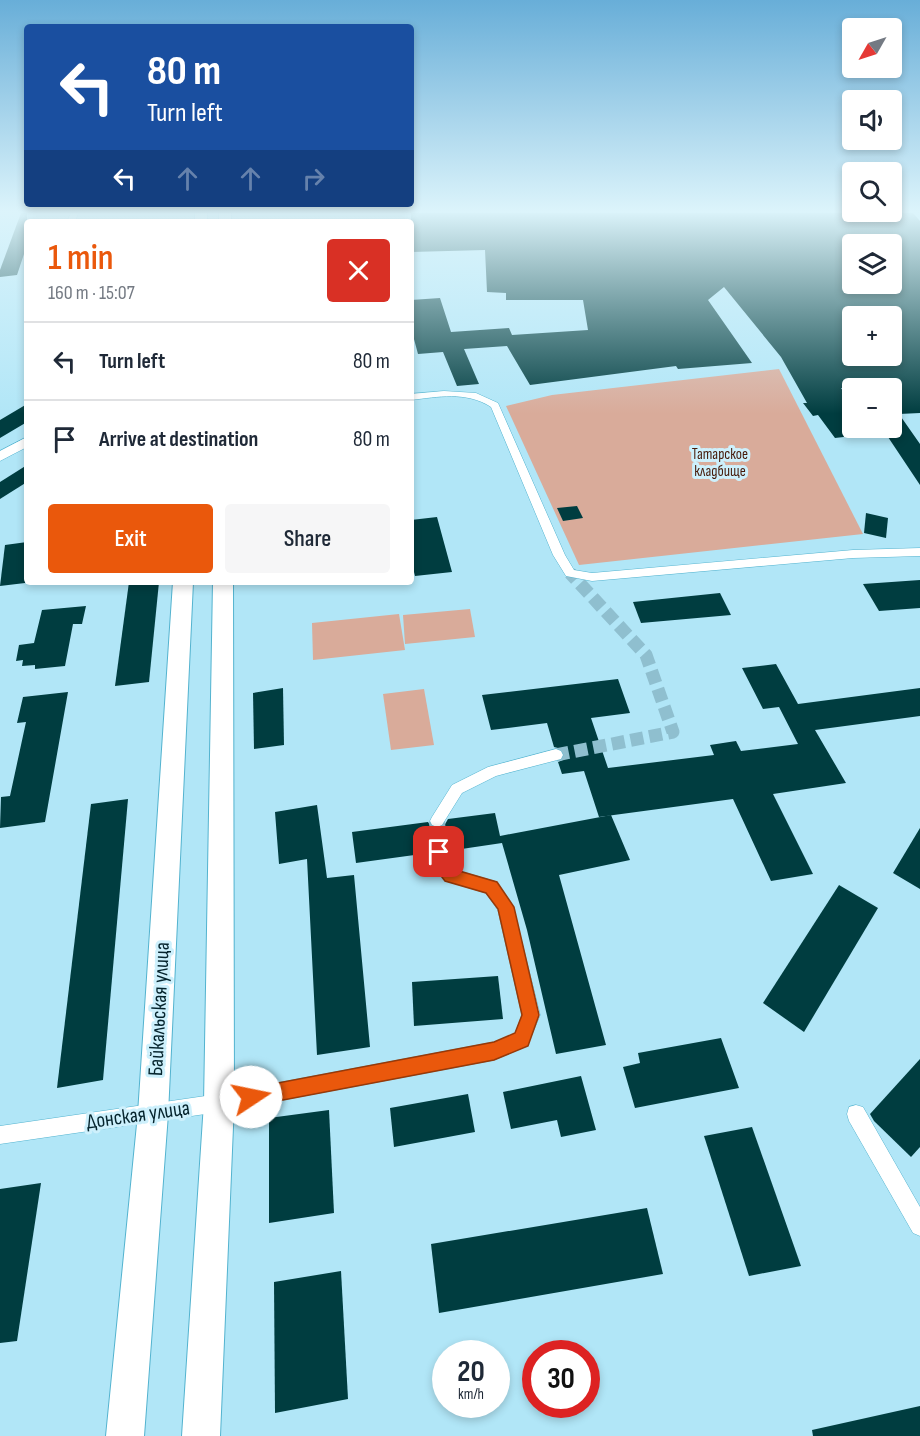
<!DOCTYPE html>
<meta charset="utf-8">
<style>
:root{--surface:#fff;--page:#f6f6f7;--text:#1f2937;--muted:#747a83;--line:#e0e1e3;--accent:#ea580c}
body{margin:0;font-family:"Sofia Sans Condensed",sans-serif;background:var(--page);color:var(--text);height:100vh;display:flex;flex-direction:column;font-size:22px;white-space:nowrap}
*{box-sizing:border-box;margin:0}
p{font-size:20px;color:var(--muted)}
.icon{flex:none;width:33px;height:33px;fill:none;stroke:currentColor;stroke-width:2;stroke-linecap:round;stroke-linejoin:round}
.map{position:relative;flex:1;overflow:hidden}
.side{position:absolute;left:24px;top:219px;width:390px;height:366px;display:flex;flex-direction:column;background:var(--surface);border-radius:6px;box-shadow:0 3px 9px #0003}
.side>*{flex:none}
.hud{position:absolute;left:24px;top:24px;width:390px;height:183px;border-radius:6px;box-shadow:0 3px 9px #0003;background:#1a4fa0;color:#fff;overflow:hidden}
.needle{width:39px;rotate:231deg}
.controls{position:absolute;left:842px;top:18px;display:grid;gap:12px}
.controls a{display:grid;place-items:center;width:60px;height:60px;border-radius:6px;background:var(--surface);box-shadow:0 3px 9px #0003;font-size:30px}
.speed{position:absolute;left:432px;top:1340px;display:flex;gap:12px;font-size:30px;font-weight:700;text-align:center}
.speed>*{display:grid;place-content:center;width:78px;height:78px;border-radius:50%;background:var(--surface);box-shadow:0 3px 9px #0003;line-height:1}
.speed small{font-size:15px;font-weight:400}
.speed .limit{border:9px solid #d22;background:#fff;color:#111}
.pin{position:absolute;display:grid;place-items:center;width:51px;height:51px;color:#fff;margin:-26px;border-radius:12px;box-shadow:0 3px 9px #0006}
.me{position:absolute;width:66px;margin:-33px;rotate:79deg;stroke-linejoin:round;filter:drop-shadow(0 0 4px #0008)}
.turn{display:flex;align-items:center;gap:21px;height:126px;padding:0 24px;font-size:27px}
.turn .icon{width:78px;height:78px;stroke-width:2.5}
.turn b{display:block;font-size:42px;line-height:51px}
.lanes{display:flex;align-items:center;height:57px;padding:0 24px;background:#0003;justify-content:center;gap:30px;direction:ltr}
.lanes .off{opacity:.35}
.round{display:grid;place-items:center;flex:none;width:63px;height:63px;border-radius:6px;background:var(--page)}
.headline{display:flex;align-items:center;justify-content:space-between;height:102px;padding:0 24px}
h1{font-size:36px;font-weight:600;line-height:45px;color:var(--accent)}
.button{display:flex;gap:12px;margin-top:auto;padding:12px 24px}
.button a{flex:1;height:69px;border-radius:6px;background:var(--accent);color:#fff;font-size:24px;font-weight:600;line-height:69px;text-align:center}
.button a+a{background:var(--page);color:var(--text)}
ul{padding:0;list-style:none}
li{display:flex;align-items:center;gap:18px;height:78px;padding:0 24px;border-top:2px solid var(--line)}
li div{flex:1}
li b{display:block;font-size:22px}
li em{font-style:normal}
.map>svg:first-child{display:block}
</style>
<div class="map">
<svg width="920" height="1436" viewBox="0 0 920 1436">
<rect width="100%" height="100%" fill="#b1e6f7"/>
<!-- green -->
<g fill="#d9ab9a">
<polygon points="779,369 863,534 579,565 506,406 552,395"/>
<polygon points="470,609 475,637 405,644 403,615"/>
<polygon points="399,614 405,650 313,660 312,623"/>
<polygon points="424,689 434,745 391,750 383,694"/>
</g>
<!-- building -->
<g fill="#003d40" fill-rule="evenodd">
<polygon points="21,213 27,213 27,245 17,275 0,277 0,270"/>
<path d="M411 213H913L920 221V413L899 414 920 444V485L882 428H891V388H841L852 404V436L835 438 818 415 813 416 803 403H807L781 357 724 287 708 300 752 363 678 369 676 366 530 385 507 346 464 349 479 384 457 386 443 352 418 354 411 328V300L440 298 451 332 509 328 512 335 588 330 583 300H506V293L487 292 485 250 411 252ZM852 240H876L879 244H891V284H852ZM852 316H891V357L860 358 858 356H852Z"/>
<polygon points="27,404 27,422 0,438 0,420"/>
<polygon points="27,465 27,482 0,499 0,482"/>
<polygon points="577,506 583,518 563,521 557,508"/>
<polygon points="866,513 888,518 886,538 864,533"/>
<polygon points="437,517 452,572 415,576 411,560 411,520"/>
<polygon points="27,542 25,583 0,586 5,545"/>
<polygon points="920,580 920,608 879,611 863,584"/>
<polygon points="129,582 159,582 149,682 115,686"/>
<polygon points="720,593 731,615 641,623 633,602"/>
<polygon points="86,606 82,624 73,624 65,666 35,669 35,665 22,666 23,660 16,661 19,645 34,643 42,610"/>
<polygon points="776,664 798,704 920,688 920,716 815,730 846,783 773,794 813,874 771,881 733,799 599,817 584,771 562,774 558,762 563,760 565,754 562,749 554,747 547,723 491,730 482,695 618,679 630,713 591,718 608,768 714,755 710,745 736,741 741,751 798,744 779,707 763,709 742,668"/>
<polygon points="283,688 284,745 254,749 253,693"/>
<polygon points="68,692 45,822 0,828 1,797 10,796 26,722 17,723 23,697"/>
<polygon points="128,799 103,1080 57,1088 91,804"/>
<polygon points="317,805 327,878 354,875 370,1047 317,1055 307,859 279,864 275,812"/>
<polygon points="495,813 500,836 611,815 630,860 559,875 606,1045 556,1054 527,930 502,843 448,851 445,845 438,843 432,846 429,853 356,863 352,832 428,822 431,827 438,829 444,826 448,819"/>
<polygon points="920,828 920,889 893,873"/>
<polygon points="839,885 878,908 804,1032 763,1003"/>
<polygon points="498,976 503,1019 414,1026 412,982"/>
<polygon points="721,1038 739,1088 635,1108 623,1067 640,1063 638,1053"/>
<polygon points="920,1059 920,1147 911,1157 874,1121 870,1114"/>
<polygon points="581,1076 596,1130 561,1137 557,1120 511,1129 503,1092"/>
<polygon points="468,1094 475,1132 394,1147 390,1108"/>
<polygon points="329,1110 334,1213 269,1223 269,1118"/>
<polygon points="752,1127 801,1266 749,1276 704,1136"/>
<polygon points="41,1183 17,1341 0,1343 0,1189"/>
<polygon points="647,1208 663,1274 439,1313 431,1244"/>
<polygon points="341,1271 348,1399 275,1413 274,1282"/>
<polygon points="920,1406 920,1436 813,1436 812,1430"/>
</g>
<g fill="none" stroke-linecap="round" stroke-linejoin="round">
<!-- street-tunnel-far1 -->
<polyline stroke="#8fbfcf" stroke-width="13" stroke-dasharray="13 6" stroke-linecap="butt" points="556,755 673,732 646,655 570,573"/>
<!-- street-tunnel -->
<polyline stroke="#8fbfcf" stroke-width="16" stroke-dasharray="16 8" stroke-linecap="butt" points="437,821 439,852"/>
<!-- street casing -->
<g stroke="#53b3cf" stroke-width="1">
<g id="street">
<polygon points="71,213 78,213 75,222 67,222"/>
<path d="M444 391 476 393 498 403 565 555 574 570 592 573 853 550 920 548V556L853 558 592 581 566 576 553 555 491 407C466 391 438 397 411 400V394Z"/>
<polygon points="556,749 561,751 563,755 561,759 496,776 462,793 442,825 437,827 432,825 430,821 432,817 452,785 488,767"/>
<polygon points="439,845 444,847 450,864 456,870 497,882 513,907 540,1015 527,1046 494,1060 219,1112 0,1144 0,1126 219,1094 494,1042 515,1034 522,1015 498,910 486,893 446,881 438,872 431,852 434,847"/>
<polygon points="856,1105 863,1107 920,1207 920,1236 913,1233 849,1121 847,1114 849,1107"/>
</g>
</g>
<!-- secondary casing -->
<g stroke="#53b3cf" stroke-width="1">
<polygon id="secondary" points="27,437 27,447 0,461 0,451"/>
</g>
<!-- primary casing -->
<g stroke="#53b3cf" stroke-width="2">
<g id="primary">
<rect x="195" y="213" width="12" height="9"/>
<rect x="219" y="213" width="12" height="9"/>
<polygon points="173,582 193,582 168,1114 144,1436 106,1436 138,1114"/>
<polygon points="213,582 233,582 234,1103 220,1436 182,1436 204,1103"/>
</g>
</g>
<!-- street -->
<use href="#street" fill="#fff" fill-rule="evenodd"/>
<!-- secondary -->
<use href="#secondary" fill="#fff" fill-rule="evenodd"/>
<!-- primary -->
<use href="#primary" fill="#fff" fill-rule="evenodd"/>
</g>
<!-- sky -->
<linearGradient id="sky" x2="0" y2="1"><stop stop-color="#68aed8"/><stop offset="0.51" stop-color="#dcf4fb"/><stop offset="1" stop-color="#dcf4fb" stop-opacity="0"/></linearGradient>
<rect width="920" height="414" fill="url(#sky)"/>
<!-- route -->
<polygon fill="#ea580c" stroke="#983908" stroke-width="1.5" points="439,845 444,847 450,864 456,870 497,882 514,907 539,1015 528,1046 494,1060 251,1106 244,1104 241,1097 244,1090 251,1088 494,1042 515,1033 522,1015 498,909 486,893 445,881 438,872 431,852 433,847"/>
<g text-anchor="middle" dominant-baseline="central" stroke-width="6" stroke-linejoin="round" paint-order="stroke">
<!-- far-park labels -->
<g font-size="15" fill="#461908" stroke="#cdf0fc">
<text x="720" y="454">Татарское<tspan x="720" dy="17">кладбище</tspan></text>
</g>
<!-- near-street labels -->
<g font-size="21" fill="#05242d" stroke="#cdf0fc">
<text transform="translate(159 1009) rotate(-87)">Байкальская улица</text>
<text transform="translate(138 1115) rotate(-8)">Донская улица</text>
</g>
</g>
</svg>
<div class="controls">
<a><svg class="needle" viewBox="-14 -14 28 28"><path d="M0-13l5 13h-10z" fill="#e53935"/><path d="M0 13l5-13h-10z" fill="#747a83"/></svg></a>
<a><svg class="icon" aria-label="sound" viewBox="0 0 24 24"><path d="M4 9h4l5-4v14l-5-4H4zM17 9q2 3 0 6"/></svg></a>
<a><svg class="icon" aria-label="search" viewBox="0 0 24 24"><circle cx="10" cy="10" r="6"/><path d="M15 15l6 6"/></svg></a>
<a><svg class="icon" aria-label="layers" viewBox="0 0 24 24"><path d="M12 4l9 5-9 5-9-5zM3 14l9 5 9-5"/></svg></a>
<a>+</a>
<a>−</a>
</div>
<div class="speed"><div>20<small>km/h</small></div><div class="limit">30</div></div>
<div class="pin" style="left:439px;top:852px;background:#d93025"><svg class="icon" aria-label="arrive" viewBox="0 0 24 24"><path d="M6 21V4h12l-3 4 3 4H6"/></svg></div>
<svg class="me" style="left:251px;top:1097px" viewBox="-20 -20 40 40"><circle r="19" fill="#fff"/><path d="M0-13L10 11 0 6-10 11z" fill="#ea580c"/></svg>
<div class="hud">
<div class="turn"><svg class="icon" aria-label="left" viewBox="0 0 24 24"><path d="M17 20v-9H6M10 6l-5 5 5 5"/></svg><div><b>80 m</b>Turn left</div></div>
<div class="lanes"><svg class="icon" aria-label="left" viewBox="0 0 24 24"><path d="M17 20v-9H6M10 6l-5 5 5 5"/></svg><svg class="icon off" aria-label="ahead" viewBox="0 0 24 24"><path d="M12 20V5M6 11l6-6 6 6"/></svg><svg class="icon off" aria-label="ahead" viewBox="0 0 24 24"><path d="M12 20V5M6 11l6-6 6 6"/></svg><svg class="icon off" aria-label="right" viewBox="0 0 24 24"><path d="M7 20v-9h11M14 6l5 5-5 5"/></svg></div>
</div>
<section class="side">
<div class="headline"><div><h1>1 min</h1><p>160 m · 15:07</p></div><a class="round" style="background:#d93025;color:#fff"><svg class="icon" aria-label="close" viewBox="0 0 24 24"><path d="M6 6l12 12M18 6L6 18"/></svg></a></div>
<ul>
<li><svg class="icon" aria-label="left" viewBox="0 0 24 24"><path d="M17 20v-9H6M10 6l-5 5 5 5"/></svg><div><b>Turn left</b></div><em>80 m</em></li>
<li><svg class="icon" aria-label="arrive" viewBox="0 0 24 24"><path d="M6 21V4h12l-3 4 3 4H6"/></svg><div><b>Arrive at destination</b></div><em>80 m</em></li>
</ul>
<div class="button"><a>Exit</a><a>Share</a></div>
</section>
</div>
